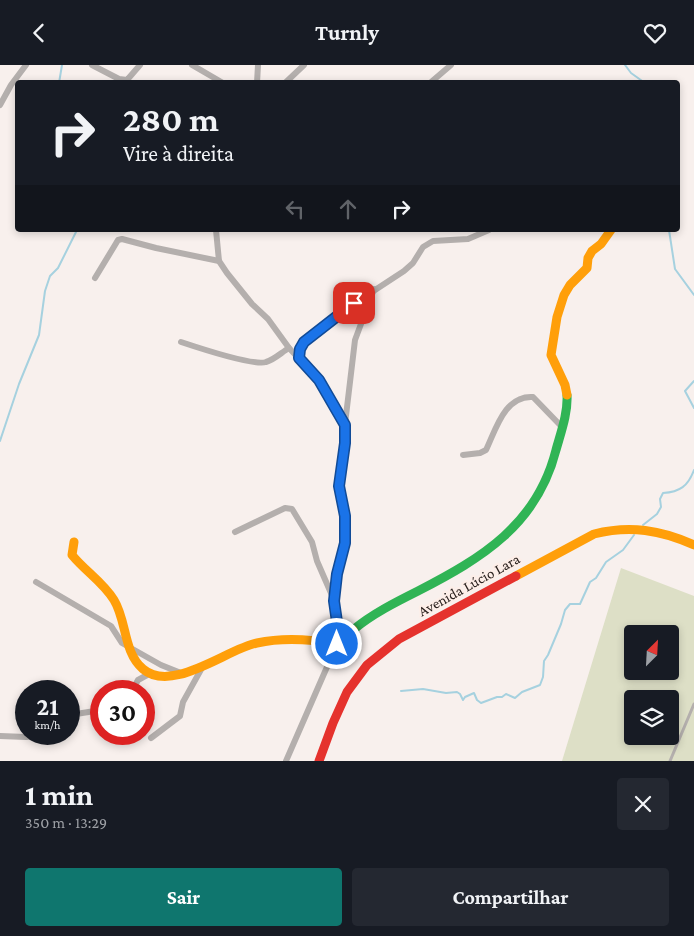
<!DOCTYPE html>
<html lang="pt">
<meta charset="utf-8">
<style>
:root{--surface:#171b24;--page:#242831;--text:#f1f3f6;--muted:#9ea1a6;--accent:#0f766e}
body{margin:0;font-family:"Crimson Pro",serif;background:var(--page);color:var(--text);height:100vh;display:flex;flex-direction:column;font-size:19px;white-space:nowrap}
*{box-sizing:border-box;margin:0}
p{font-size:16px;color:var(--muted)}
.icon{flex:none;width:28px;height:28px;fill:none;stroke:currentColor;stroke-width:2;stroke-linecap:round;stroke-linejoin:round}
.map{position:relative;height:696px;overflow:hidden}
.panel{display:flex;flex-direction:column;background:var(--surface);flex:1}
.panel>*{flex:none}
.hud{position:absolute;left:15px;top:15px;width:665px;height:152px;border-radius:5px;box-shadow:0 2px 8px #0003;background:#171b24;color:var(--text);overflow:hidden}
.needle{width:32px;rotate:24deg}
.tools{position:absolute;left:624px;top:560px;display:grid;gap:10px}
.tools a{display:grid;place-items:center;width:55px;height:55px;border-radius:5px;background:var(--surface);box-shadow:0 2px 8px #0003;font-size:25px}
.speed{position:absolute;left:15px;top:615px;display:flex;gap:10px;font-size:25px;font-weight:700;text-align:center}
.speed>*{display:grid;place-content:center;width:65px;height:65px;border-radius:50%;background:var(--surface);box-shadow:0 2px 8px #0003;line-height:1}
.speed small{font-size:12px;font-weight:400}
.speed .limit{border:8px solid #d22;background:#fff;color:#111}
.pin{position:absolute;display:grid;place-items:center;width:42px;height:42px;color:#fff;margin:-21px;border-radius:10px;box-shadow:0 2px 8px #0006}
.me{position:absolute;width:55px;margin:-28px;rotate:0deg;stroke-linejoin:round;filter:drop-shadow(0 0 4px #0008)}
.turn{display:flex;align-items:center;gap:18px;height:105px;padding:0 25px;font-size:22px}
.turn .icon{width:65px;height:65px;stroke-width:2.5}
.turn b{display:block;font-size:35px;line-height:42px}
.lanes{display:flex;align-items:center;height:48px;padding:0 25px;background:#0003;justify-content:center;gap:25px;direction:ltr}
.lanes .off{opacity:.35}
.round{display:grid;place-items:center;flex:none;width:52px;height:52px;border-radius:5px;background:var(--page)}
.head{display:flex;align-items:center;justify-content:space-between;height:85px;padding:0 25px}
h1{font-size:30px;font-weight:700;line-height:38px}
.action{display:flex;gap:10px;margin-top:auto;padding:10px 25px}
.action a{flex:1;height:58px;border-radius:5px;background:var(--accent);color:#fff;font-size:20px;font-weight:700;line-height:58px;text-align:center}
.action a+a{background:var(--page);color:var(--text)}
header{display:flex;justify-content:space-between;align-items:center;height:65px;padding:0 25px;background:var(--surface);font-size:22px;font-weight:700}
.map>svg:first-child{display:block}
</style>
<header><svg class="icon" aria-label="back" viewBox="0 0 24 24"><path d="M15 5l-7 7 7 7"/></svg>Turnly<svg class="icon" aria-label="heart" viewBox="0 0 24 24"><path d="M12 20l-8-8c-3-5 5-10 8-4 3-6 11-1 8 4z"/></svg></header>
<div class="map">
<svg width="694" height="696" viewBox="0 0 694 696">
<rect width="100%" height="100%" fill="#f8f0ed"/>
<!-- green -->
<path fill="#dddfc6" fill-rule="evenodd" d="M621 503 694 531V696H562ZM632 569H670V606H632ZM632 634H670V671H632Z"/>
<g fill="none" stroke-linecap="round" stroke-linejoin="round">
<!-- stream -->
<g stroke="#a6d1df" stroke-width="2">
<polyline points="625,0 631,8 645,18"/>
<polyline points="59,18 62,0"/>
<polyline points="669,165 675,204 694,230"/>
<polyline points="694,316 685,326 694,343"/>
<polyline points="0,376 19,319 39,270 45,226 50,211 58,203 77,165"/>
<path d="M643 460 657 449 661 442 660 434 663 428C680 427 688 421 694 405"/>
<polyline points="401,626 423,624 446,628 457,627 460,629 463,635 465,632 474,628 477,635 481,638 497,632 502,632 506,629 515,633 522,627 540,620 543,612 544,596 548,590 561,559 565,545 570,539 580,539 590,517 596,513 606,497 623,485 634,470"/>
</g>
<!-- lane -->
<polyline stroke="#b4afad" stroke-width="3" points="670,696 694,639"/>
<!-- street -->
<g stroke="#b4afad" stroke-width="6">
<polyline points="92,0 119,14 127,15 140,0"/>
<polyline points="192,0 223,18"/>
<polyline points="257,18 258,0"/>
<polyline points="285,18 304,0"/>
<polyline points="430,18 451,0"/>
<polyline points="0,40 11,20 26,0"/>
<polyline points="216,165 219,196 227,208 252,239 268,254 289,283 319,315 345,360 345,378 339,421 345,451 345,478 337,509 334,536 338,564 337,579 286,696"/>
<polyline points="95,213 115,180 118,175 122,174 156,183 219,196"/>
<path d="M181 277C196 282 253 301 266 297 274 295 282 287 289 283"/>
<polyline points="299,293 300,284 304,277 343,246 404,206 413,198 423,182 433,176 468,174 489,165"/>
<polyline points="345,359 355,275 374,224"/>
<path d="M463 390 480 388 486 385C496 364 505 330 533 332L562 362"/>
<polyline points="235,467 285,443 292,444 312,477 317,496 334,535"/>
<polyline points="36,517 111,561 122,578 129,582 161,600 181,608"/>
<polyline points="132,626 138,615 149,609"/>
<polyline points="69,657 76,649 101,645"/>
<polyline points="0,671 26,672 56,669"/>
<polyline points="151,673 180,651 183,637 203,601"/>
</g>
<!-- fast -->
<path stroke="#30b455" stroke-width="9" d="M353 565C372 549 396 537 418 526 482 493 537 460 556 385 561 367 568 348 567 330"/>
<!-- slow -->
<g stroke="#ff9f0a" stroke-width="9">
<polyline points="567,330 565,320 551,290 557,252 564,230 570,220 587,203 588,193 592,186 601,179 611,165"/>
<path d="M74 477 72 490C85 506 103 517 114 535 127 556 123 587 143 604 172 629 227 584 257 578 284 572 310 574 337 579L353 565"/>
<path d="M516 511 594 469C630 460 661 465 694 480"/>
</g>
<!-- jam -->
<polyline stroke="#e5322d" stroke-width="9" points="319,696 333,658 347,627 367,600 399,574 516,511"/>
</g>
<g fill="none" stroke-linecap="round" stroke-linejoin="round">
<!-- route casing -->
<g stroke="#114b97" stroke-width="12">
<polyline id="route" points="337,579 338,564 334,536 337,509 345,478 345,451 339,421 345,378 345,360 319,315 299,293 300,284 304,277 354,238"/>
</g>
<!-- route -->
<use href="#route" stroke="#1a73e8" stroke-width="9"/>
</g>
<g text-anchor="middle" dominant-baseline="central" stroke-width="4.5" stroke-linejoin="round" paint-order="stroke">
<!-- street labels -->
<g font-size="15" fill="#2a211e" stroke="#fdeee8">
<text transform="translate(469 520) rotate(-29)">Avenida Lúcio Lara</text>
</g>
</g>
</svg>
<div class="tools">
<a><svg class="needle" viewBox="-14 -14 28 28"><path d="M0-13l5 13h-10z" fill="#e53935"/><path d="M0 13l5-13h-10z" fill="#9ea1a6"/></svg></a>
<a><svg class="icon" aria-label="layers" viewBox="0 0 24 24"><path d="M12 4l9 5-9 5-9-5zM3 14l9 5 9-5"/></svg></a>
</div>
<div class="speed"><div>21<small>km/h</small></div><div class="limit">30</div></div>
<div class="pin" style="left:354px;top:238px;background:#d93025"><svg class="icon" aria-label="arrive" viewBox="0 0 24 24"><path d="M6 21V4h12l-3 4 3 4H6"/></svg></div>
<svg class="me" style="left:337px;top:579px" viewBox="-20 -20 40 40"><circle r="17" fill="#1a73e8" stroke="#fff" stroke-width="3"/><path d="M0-11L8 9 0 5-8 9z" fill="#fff"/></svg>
<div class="hud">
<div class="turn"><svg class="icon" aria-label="right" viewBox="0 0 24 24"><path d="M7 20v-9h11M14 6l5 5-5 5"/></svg><div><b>280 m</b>Vire à direita</div></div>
<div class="lanes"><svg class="icon off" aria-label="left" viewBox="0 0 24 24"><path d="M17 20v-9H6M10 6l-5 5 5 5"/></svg><svg class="icon off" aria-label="ahead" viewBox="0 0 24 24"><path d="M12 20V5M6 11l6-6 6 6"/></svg><svg class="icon" aria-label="right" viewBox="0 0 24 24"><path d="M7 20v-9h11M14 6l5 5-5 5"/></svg></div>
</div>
</div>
<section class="panel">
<div class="head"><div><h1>1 min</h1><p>350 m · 13:29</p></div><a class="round"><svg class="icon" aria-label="close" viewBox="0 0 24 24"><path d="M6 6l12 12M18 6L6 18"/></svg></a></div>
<div class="action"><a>Sair</a><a>Compartilhar</a></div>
</section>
